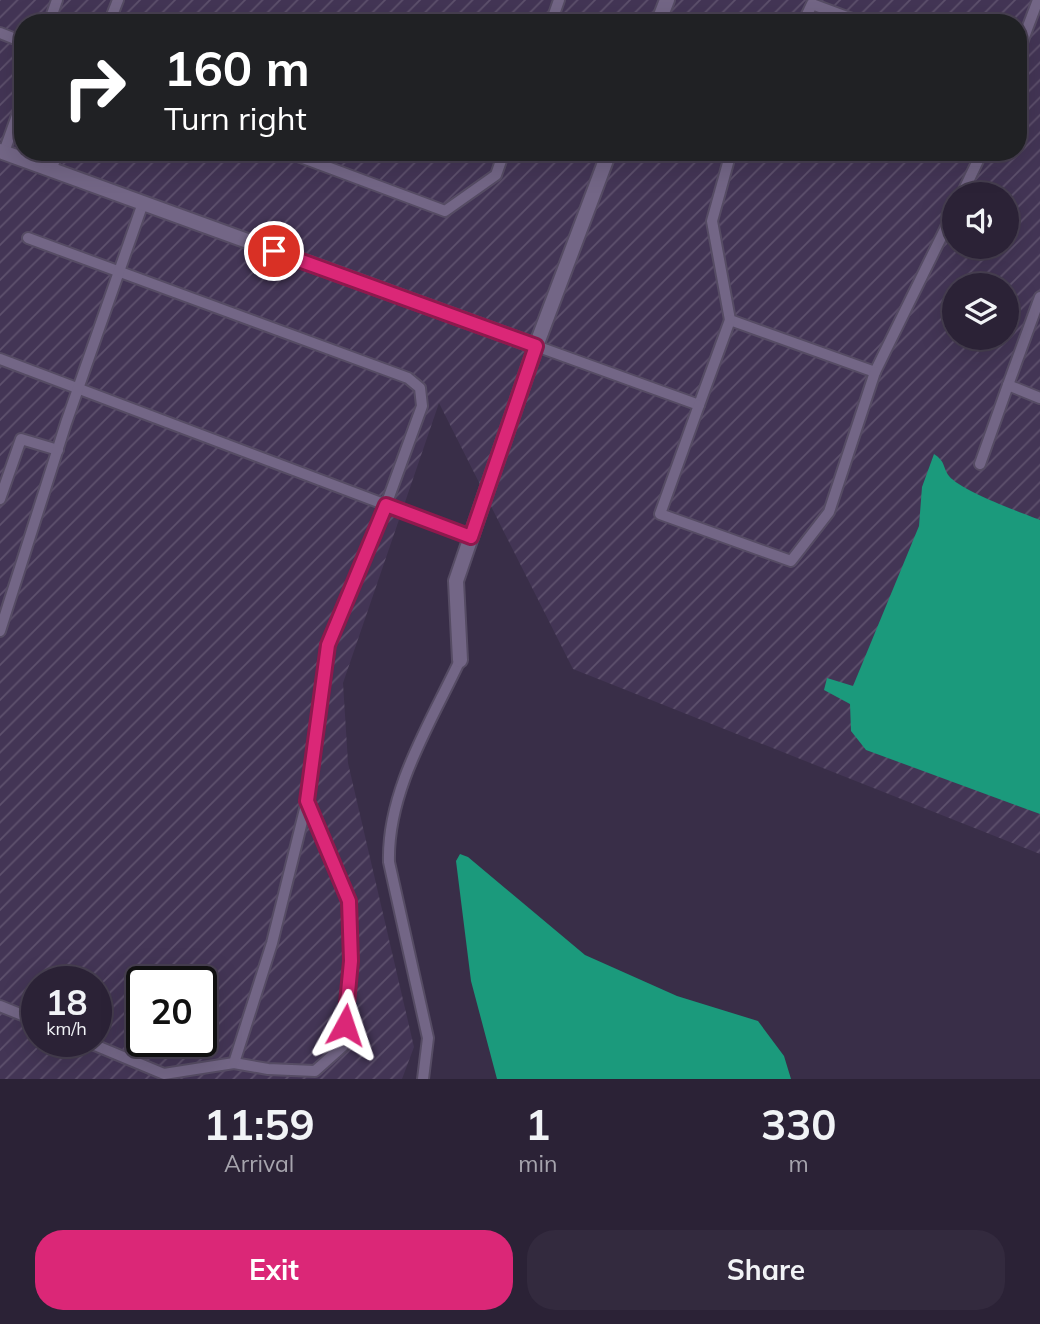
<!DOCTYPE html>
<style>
:root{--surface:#2b2236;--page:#332a3e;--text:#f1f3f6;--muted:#a6a4ad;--line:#473f51;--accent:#db2777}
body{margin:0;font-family:Mulish,sans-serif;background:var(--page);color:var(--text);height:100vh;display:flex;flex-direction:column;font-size:26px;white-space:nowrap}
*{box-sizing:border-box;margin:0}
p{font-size:23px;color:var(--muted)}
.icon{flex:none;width:38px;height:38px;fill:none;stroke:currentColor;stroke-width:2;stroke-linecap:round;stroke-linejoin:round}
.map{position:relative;height:1079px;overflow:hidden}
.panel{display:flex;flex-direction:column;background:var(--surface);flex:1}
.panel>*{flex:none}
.banner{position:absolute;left:14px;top:14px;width:1013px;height:147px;border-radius:28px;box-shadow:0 7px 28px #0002,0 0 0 2px var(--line);background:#202124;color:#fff;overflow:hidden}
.fabs{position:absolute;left:942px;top:182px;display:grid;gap:14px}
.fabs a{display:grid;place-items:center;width:77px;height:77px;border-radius:50%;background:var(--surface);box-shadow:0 7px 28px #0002,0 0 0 2px var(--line);font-size:35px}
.speed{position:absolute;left:21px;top:966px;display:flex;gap:14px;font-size:35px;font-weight:700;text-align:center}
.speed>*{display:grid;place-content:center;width:91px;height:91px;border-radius:50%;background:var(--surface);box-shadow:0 7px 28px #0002,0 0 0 2px var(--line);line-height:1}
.speed small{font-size:18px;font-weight:400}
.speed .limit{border:4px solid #111;border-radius:10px;background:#fff;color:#111}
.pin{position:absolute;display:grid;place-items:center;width:60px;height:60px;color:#fff;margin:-30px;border:4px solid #fff;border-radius:50%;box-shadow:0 2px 7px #0007}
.me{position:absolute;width:77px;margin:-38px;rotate:5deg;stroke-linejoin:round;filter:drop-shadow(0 0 5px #0008)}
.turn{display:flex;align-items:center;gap:24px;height:147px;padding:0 35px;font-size:32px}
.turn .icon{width:91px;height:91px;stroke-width:2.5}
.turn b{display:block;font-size:49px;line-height:60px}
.eta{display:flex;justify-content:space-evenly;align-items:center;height:119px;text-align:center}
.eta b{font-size:42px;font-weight:700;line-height:49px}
.cta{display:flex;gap:14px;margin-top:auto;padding:14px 35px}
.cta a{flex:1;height:80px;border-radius:28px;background:var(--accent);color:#fff;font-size:28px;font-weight:700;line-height:80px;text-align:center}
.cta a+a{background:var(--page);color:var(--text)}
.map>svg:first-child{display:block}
</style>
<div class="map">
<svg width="1040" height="1079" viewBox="0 0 1040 1079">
<defs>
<pattern id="industrial-furrows" width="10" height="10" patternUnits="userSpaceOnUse" patternTransform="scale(1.75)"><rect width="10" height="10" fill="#433555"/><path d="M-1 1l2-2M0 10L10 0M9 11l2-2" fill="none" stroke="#5e516d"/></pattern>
</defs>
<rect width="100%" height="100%" fill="#392e48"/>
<!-- industrial -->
<path fill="url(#industrial-furrows)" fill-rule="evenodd" d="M0 0H1040V854L573 669 439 403 343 683 348 763 414 1047 402 1079H0ZM23 23H1018V152H23ZM954 194H1006V247H954ZM954 285H1006V338H954ZM37 982H96V1041H37ZM142 982H201V1041H142Z"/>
<!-- water -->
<g fill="#1b9a7c">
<path d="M934 454C946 462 942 466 949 476 960 490 1021 513 1040 520V814L866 750 851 731 850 704 824 690 827 678 853 686 919 526 922 487Z"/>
<polygon points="460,854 468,857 585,955 677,996 758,1021 784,1056 791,1079 497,1079 471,981 456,861"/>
</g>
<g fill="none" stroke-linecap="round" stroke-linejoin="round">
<!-- lane casing -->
<g stroke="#564c64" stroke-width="14">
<g id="lane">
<polyline points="49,23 57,0"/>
<polyline points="109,23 118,0"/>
<polyline points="551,23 559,0"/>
<polyline points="803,23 812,4 863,23"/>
<polyline points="0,33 23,42"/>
<polyline points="1018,53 1038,0"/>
<polyline points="4,152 23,99"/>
<polyline points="287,152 445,211 496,175 504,152"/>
<polyline points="731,152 712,221 730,320 875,372 954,211"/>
<polyline points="51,170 58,152"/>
<polyline points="962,194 982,152"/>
<polyline points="28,238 408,378 420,388 422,406 386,505 328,645 307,801 349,901 351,961 343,1046 315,1071 268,1069 234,1063 164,1074 85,1041"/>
<polyline points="536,346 699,405 730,320"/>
<polyline points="0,359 471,537"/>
<polyline points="1008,385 1040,297"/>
<polyline points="699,405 660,514 791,561 829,512 875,372"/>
<polyline points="980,464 1008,385 1040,398"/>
<polyline points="0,499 21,439 58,450"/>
<polyline points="0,631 66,423 143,203"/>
<polyline points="0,1006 37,1021"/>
<polyline points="234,1063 272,943 307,801"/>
<path d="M423 1079 428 1038 389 862C387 791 430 724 460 660"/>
</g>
</g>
<!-- street casing -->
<g stroke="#564c64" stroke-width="18">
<g id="street">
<polyline points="658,23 667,0"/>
<polyline points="0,151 536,346"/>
<polyline points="460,660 456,581 536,346 609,152"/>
</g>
</g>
<!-- lane -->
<use href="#lane" stroke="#736686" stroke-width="10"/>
<!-- street -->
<use href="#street" stroke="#736686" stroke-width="14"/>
</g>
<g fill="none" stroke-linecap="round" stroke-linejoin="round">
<!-- route casing -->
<g stroke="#8e194d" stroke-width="18">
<polyline id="route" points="274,251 536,346 471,537 386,505 328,645 307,801 349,901 351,961 345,1025"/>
</g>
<!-- route -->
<use href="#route" stroke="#db2777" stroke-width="12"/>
</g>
</svg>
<div class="fabs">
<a><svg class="icon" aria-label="sound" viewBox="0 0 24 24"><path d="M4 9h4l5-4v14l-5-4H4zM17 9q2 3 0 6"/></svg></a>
<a><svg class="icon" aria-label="layers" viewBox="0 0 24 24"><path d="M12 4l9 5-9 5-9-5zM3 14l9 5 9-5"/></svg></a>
</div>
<div class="speed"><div>18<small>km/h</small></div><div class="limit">20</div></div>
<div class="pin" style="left:274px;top:251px;background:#d93025"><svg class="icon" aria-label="arrive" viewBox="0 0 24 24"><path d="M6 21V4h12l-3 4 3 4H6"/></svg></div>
<svg class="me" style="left:345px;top:1025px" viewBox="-20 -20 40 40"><path d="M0-17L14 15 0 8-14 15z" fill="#db2777" stroke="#fff" stroke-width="4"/></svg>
<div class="banner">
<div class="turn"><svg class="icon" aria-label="right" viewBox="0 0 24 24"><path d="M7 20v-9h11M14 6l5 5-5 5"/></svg><div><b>160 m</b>Turn right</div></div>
</div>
</div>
<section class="panel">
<div class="eta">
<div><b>11:59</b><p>Arrival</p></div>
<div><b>1</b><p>min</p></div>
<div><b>330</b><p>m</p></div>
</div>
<div class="cta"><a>Exit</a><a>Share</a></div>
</section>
